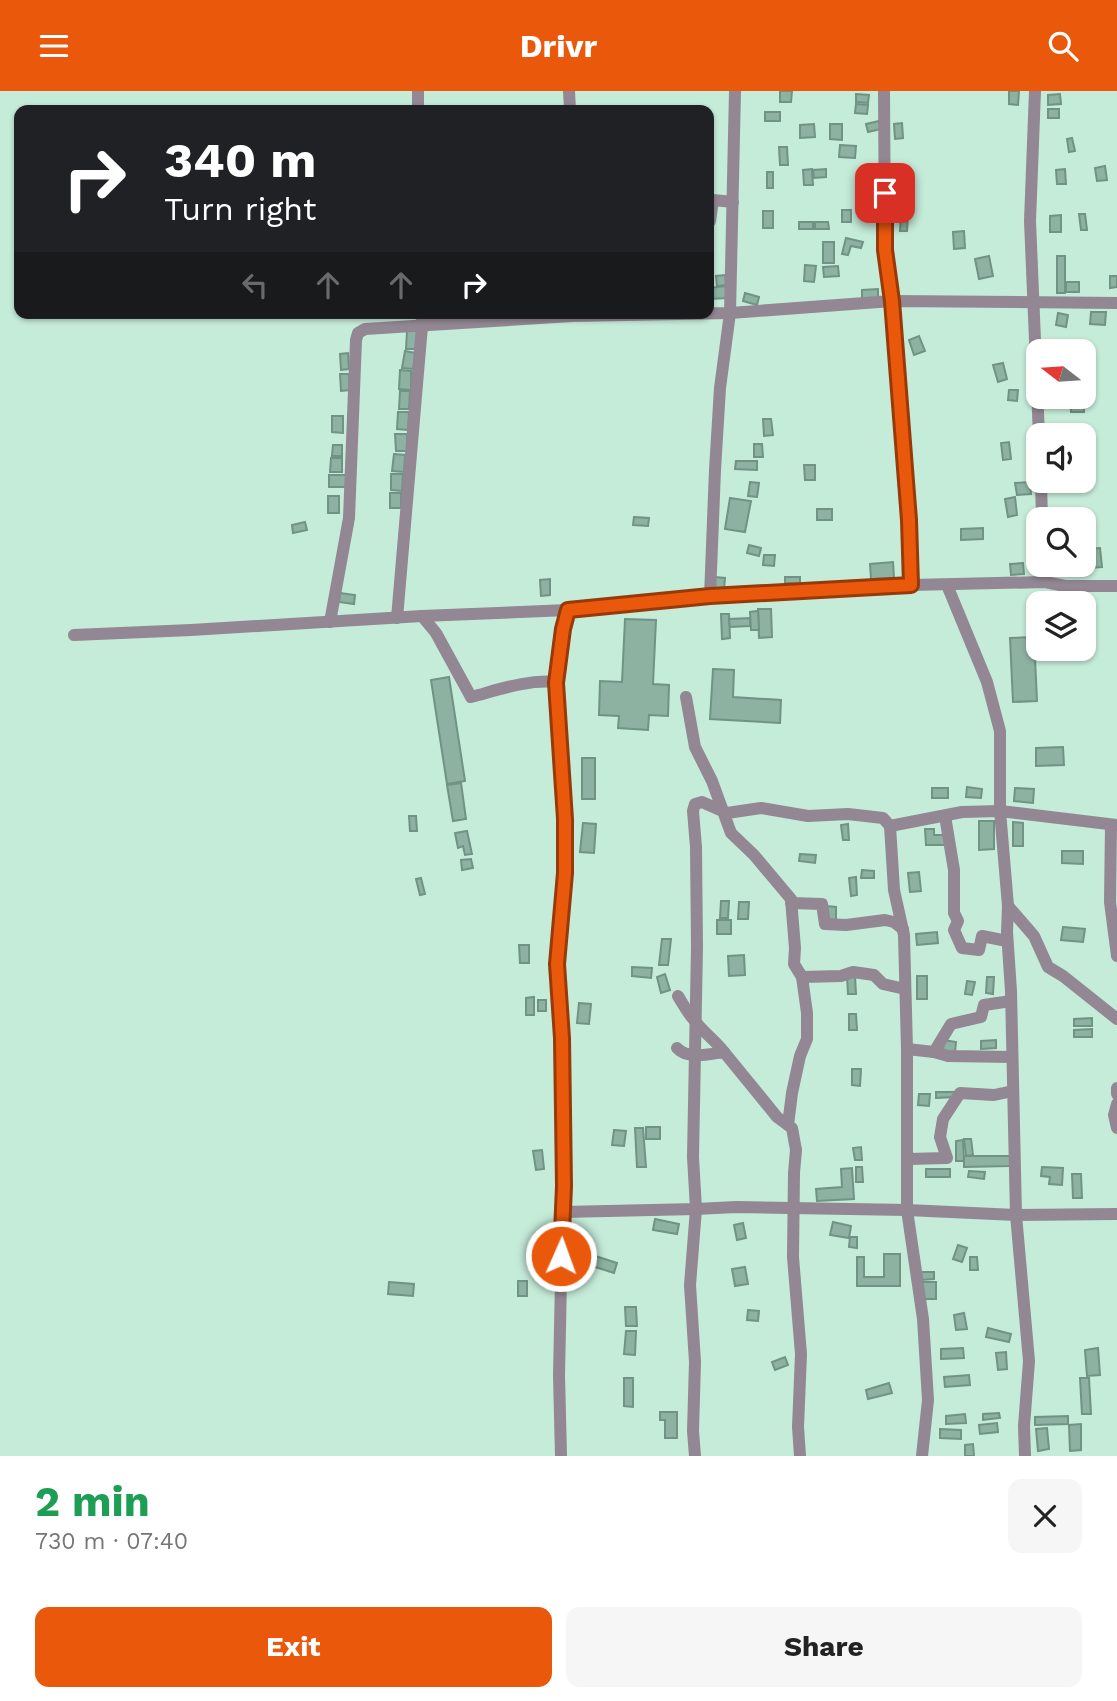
<!DOCTYPE html>
<meta charset="utf-8">
<style>
:root{--surface:#fff;--page:#f6f6f6;--text:#222;--muted:#767676;--accent:#ea580c}
body{margin:0;font-family:"Work Sans",sans-serif;background:var(--page);color:var(--text);height:100vh;display:flex;flex-direction:column;font-size:26px;white-space:nowrap}
*{box-sizing:border-box;margin:0}
p{font-size:23px;color:var(--muted)}
.icon{flex:none;width:38px;height:38px;fill:none;stroke:currentColor;stroke-width:2;stroke-linecap:round;stroke-linejoin:round}
.map{position:relative;height:1365px;overflow:hidden}
.sheet{display:flex;flex-direction:column;background:var(--surface);flex:1}
.sheet>*{flex:none}
.banner{position:absolute;left:14px;top:14px;width:700px;height:214px;border-radius:14px;box-shadow:0 2px 5px #0004;background:#202124;color:#fff;overflow:hidden}
.needle{width:46px;rotate:287deg}
.buttons{position:absolute;left:1026px;top:248px;display:grid;gap:14px}
.buttons a{display:grid;place-items:center;width:70px;height:70px;border-radius:14px;background:var(--surface);box-shadow:0 2px 5px #0004;font-size:35px}
.pin{position:absolute;display:grid;place-items:center;width:60px;height:60px;color:#fff;margin:-30px;border-radius:14px;box-shadow:0 4px 10px #0006}
.me{position:absolute;width:77px;margin:-38px;rotate:2deg;stroke-linejoin:round;filter:drop-shadow(0 0 5px #0008)}
.turn{display:flex;align-items:center;gap:24px;height:147px;padding:0 35px;font-size:32px}
.turn .icon{width:91px;height:91px;stroke-width:2.5}
.turn b{display:block;font-size:49px;line-height:60px}
.lanes{display:flex;align-items:center;height:66px;padding:0 35px;background:#0003;justify-content:center;gap:35px;direction:ltr}
.lanes .off{opacity:.35}
.round{display:grid;place-items:center;flex:none;width:74px;height:74px;border-radius:14px;background:var(--page)}
.summary{display:flex;align-items:center;justify-content:space-between;height:119px;padding:0 35px}
h1{font-size:42px;font-weight:700;line-height:52px;color:#1e9e55}
.cta{display:flex;gap:14px;margin-top:auto;padding:14px 35px}
.cta a{flex:1;height:80px;border-radius:14px;background:var(--accent);color:#fff;font-size:28px;font-weight:700;line-height:80px;text-align:center}
.cta a+a{background:var(--page);color:var(--text)}
header{display:flex;justify-content:space-between;align-items:center;height:91px;padding:0 35px;background:var(--accent);color:#fff;font-size:32px;font-weight:700}
.map>svg:first-child{display:block}
</style>
<header><svg class="icon" aria-label="menu" viewBox="0 0 24 24"><path d="M4 6h16M4 12h16M4 18h16"/></svg>Drivr<svg class="icon" aria-label="search" viewBox="0 0 24 24"><circle cx="10" cy="10" r="6"/><path d="M15 15l6 6"/></svg></header>
<div class="map">
<svg width="1117" height="1365" viewBox="0 0 1117 1365">
<rect width="100%" height="100%" fill="#c5ebd9"/>
<!-- building -->
<g fill="#8eb2a2" stroke="#709383" stroke-width="2">
<polygon points="780,0 792,0 791,11 780,11"/>
<polygon points="1009,0 1019,0 1018,14 1009,13"/>
<polygon points="856,3 869,4 868,12 856,11"/>
<polygon points="1060,3 1061,13 1048,14 1048,4"/>
<polygon points="856,13 868,14 867,23 855,22"/>
<rect x="1048" y="18" width="11" height="9"/>
<rect x="765" y="21" width="15" height="9"/>
<polygon points="879,30 881,38 868,41 866,33"/>
<polygon points="902,32 903,47 895,48 894,33"/>
<polygon points="814,33 815,46 800,47 800,34"/>
<polygon points="830,33 842,33 842,49 830,48"/>
<polygon points="1072,47 1075,60 1069,61 1067,48"/>
<polygon points="840,54 856,55 855,67 839,66"/>
<polygon points="779,56 787,56 788,74 780,74"/>
<polygon points="1105,75 1107,89 1097,90 1095,77"/>
<polygon points="812,78 813,94 804,94 803,79"/>
<polygon points="826,78 826,86 814,87 813,79"/>
<polygon points="1065,78 1066,93 1057,93 1056,79"/>
<rect x="767" y="81" width="6" height="16"/>
<rect x="842" y="119" width="9" height="12"/>
<rect x="763" y="120" width="10" height="17"/>
<polygon points="901,123 908,123 907,140 900,140"/>
<polygon points="1079,123 1085,123 1087,139 1081,139"/>
<polygon points="1061,124 1061,141 1050,141 1050,125"/>
<rect x="799" y="131" width="14" height="7"/>
<polygon points="815,131 828,131 829,138 815,138"/>
<polygon points="964,140 965,157 954,158 953,141"/>
<polygon points="846,147 863,151 861,157 851,155 848,164 842,163"/>
<rect x="823" y="151" width="11" height="21"/>
<polygon points="989,165 993,185 979,188 975,168"/>
<rect x="1057" y="165" width="8" height="37"/>
<polygon points="805,174 816,175 814,191 804,190"/>
<polygon points="838,175 839,185 824,186 823,176"/>
<polygon points="725,184 726,194 717,195 716,185"/>
<polygon points="1110,185 1117,185 1117,196 1110,197"/>
<rect x="1066" y="191" width="13" height="10"/>
<polygon points="726,195 727,207 710,208 709,197"/>
<polygon points="878,198 878,210 862,211 862,199"/>
<polygon points="745,202 759,206 757,214 743,210"/>
<polygon points="1091,221 1106,221 1105,234 1090,233"/>
<polygon points="1058,222 1068,224 1066,236 1056,234"/>
<polygon points="407,240 418,240 417,258 406,258"/>
<polygon points="919,245 925,260 914,264 909,249"/>
<polygon points="405,260 416,262 413,278 402,277"/>
<polygon points="348,262 349,278 341,279 340,263"/>
<polygon points="1003,272 1007,288 998,291 993,274"/>
<polygon points="400,279 411,280 411,299 399,298"/>
<polygon points="340,283 349,283 350,299 341,300"/>
<polygon points="1009,299 1018,299 1017,310 1008,309"/>
<polygon points="400,300 410,300 409,318 399,318"/>
<polygon points="1084,300 1084,321 1071,321 1070,306 1083,306"/>
<polygon points="398,321 409,321 408,339 397,338"/>
<polygon points="332,325 343,325 343,342 332,341"/>
<polygon points="763,328 771,328 773,344 764,345"/>
<polygon points="1083,342 1092,342 1092,358 1083,357"/>
<polygon points="395,343 407,343 407,360 396,360"/>
<polygon points="1009,351 1011,368 1003,369 1001,352"/>
<polygon points="754,353 762,353 763,366 754,366"/>
<polygon points="333,354 342,354 342,365 332,365"/>
<polygon points="394,363 405,364 404,381 392,380"/>
<polygon points="331,367 342,367 342,381 330,381"/>
<polygon points="736,370 757,370 757,379 735,378"/>
<polygon points="804,374 815,374 815,389 805,389"/>
<polygon points="391,383 403,383 402,400 391,399"/>
<polygon points="329,384 347,384 346,396 329,396"/>
<polygon points="750,391 759,392 757,406 748,405"/>
<polygon points="1030,391 1031,403 1017,404 1015,392"/>
<rect x="390" y="402" width="11" height="15"/>
<rect x="328" y="405" width="11" height="17"/>
<polygon points="1015,406 1017,424 1008,426 1005,408"/>
<polygon points="730,407 751,410 745,441 725,438"/>
<rect x="817" y="418" width="15" height="11"/>
<polygon points="634,426 649,427 648,435 633,434"/>
<polygon points="305,431 307,439 293,442 292,434"/>
<polygon points="983,437 983,448 961,449 961,438"/>
<polygon points="749,454 761,457 759,465 747,462"/>
<polygon points="1100,457 1102,476 1089,477 1087,458"/>
<polygon points="764,464 775,464 774,475 763,474"/>
<polygon points="893,471 894,487 871,488 870,473"/>
<polygon points="1023,472 1024,483 1011,484 1010,473"/>
<polygon points="715,486 725,487 724,498 714,497"/>
<polygon points="785,486 800,486 800,493 785,492"/>
<polygon points="550,488 550,504 541,505 540,489"/>
<polygon points="340,502 355,504 354,513 339,511"/>
<polygon points="758,518 771,518 772,546 759,547"/>
<polygon points="758,520 759,539 751,539 750,521"/>
<polygon points="721,523 729,523 730,547 722,548"/>
<polygon points="750,527 750,535 730,536 729,528"/>
<polygon points="625,528 656,529 653,593 669,594 668,625 649,624 648,639 618,637 619,625 599,624 600,590 622,591"/>
<polygon points="1034,546 1037,610 1013,611 1010,547"/>
<polygon points="713,578 734,579 733,606 781,609 780,632 710,628"/>
<polygon points="449,586 465,690 447,693 431,589"/>
<polygon points="1063,656 1064,674 1036,675 1036,657"/>
<rect x="582" y="667" width="13" height="41"/>
<polygon points="461,692 466,728 453,730 447,694"/>
<polygon points="967,696 982,698 981,707 966,706"/>
<rect x="932" y="697" width="16" height="10"/>
<polygon points="1015,697 1034,698 1033,712 1014,710"/>
<polygon points="409,725 416,725 417,740 410,740"/>
<polygon points="979,730 994,730 994,758 979,759"/>
<polygon points="1013,731 1023,732 1023,755 1013,755"/>
<polygon points="583,732 596,733 594,762 580,761"/>
<polygon points="848,733 849,749 843,749 841,734"/>
<polygon points="925,738 934,738 934,744 945,744 945,754 926,754"/>
<polygon points="467,740 472,763 465,764 463,755 458,757 455,742"/>
<polygon points="1062,760 1083,760 1083,773 1062,772"/>
<polygon points="800,763 816,764 815,772 799,770"/>
<polygon points="471,768 473,777 462,779 461,769"/>
<polygon points="862,779 874,780 874,787 861,787"/>
<polygon points="919,781 921,800 910,801 908,782"/>
<polygon points="856,786 857,804 851,805 849,787"/>
<polygon points="421,787 425,803 420,804 416,788"/>
<polygon points="721,810 729,810 728,827 720,827"/>
<polygon points="739,811 749,811 748,828 738,828"/>
<polygon points="826,815 836,816 836,829 825,828"/>
<rect x="717" y="829" width="14" height="14"/>
<polygon points="1063,836 1085,838 1083,851 1061,849"/>
<polygon points="937,841 938,852 917,854 916,843"/>
<polygon points="662,848 671,848 668,874 659,874"/>
<polygon points="519,854 529,854 529,872 520,872"/>
<polygon points="744,864 745,884 729,885 728,865"/>
<polygon points="632,876 652,877 651,887 632,885"/>
<polygon points="665,883 670,899 661,902 657,886"/>
<polygon points="847,885 855,885 856,903 848,903"/>
<rect x="917" y="885" width="10" height="23"/>
<polygon points="987,886 994,886 993,903 986,902"/>
<polygon points="967,890 975,891 972,904 965,903"/>
<polygon points="534,906 534,924 526,924 526,907"/>
<rect x="538" y="909" width="8" height="11"/>
<polygon points="579,912 591,913 589,933 577,932"/>
<polygon points="849,923 856,923 857,939 849,939"/>
<polygon points="1092,927 1092,935 1074,935 1074,928"/>
<polygon points="1092,938 1092,946 1074,946 1074,939"/>
<polygon points="944,949 956,951 955,961 943,960"/>
<polygon points="996,949 996,957 981,958 981,950"/>
<polygon points="852,978 861,978 860,995 852,994"/>
<polygon points="936,1001 956,1001 956,1006 936,1007"/>
<polygon points="919,1003 930,1003 929,1015 918,1014"/>
<rect x="646" y="1036" width="14" height="12"/>
<polygon points="635,1037 643,1037 646,1076 637,1076"/>
<polygon points="614,1039 626,1040 624,1055 612,1054"/>
<polygon points="964,1048 971,1048 973,1064 966,1065"/>
<polygon points="963,1049 964,1070 956,1070 956,1050"/>
<polygon points="861,1056 862,1069 855,1069 853,1057"/>
<polygon points="542,1059 544,1078 536,1079 533,1060"/>
<polygon points="964,1065 1010,1065 1010,1075 964,1076"/>
<polygon points="856,1076 862,1076 863,1091 856,1091"/>
<polygon points="1042,1076 1063,1077 1062,1094 1049,1093 1050,1086 1041,1085"/>
<polygon points="852,1077 854,1108 817,1110 816,1098 842,1096 841,1078"/>
<rect x="926" y="1078" width="24" height="8"/>
<polygon points="969,1080 985,1081 984,1088 968,1086"/>
<polygon points="1072,1083 1081,1083 1082,1107 1073,1107"/>
<polygon points="655,1128 679,1133 677,1143 653,1139"/>
<polygon points="833,1131 851,1135 849,1147 830,1144"/>
<polygon points="743,1132 746,1147 737,1149 734,1134"/>
<polygon points="850,1146 857,1146 857,1157 849,1156"/>
<polygon points="958,1154 967,1157 962,1171 953,1168"/>
<polygon points="884,1163 900,1163 900,1195 857,1195 857,1166 864,1166 864,1186 884,1186"/>
<polygon points="592,1164 617,1172 614,1182 589,1174"/>
<polygon points="970,1166 977,1166 978,1179 970,1179"/>
<polygon points="745,1176 748,1193 735,1195 732,1178"/>
<polygon points="921,1181 934,1181 934,1188 921,1189"/>
<rect x="518" y="1190" width="9" height="15"/>
<polygon points="389,1191 414,1193 413,1205 388,1203"/>
<rect x="923" y="1191" width="13" height="17"/>
<polygon points="625,1216 636,1216 637,1235 626,1235"/>
<polygon points="748,1219 759,1220 758,1230 747,1229"/>
<polygon points="964,1222 967,1238 956,1239 954,1224"/>
<polygon points="988,1237 1011,1243 1009,1251 986,1246"/>
<polygon points="626,1240 636,1240 635,1264 624,1263"/>
<polygon points="963,1257 964,1267 941,1268 941,1258"/>
<polygon points="1098,1257 1100,1284 1087,1285 1085,1259"/>
<polygon points="1006,1261 1007,1278 998,1279 996,1262"/>
<polygon points="785,1266 788,1274 775,1279 772,1271"/>
<polygon points="969,1284 970,1294 945,1296 944,1286"/>
<polygon points="624,1287 633,1287 633,1316 624,1315"/>
<polygon points="1080,1287 1089,1287 1091,1323 1082,1323"/>
<polygon points="889,1292 892,1302 868,1308 866,1299"/>
<polygon points="660,1321 677,1321 677,1347 665,1347 665,1329 660,1329"/>
<polygon points="999,1322 1000,1327 983,1329 983,1323"/>
<polygon points="965,1323 966,1332 946,1333 946,1325"/>
<polygon points="1068,1325 1068,1333 1035,1334 1035,1326"/>
<polygon points="997,1332 998,1341 980,1343 979,1334"/>
<polygon points="1081,1333 1081,1359 1070,1360 1069,1334"/>
<polygon points="1047,1337 1049,1358 1038,1360 1036,1338"/>
<polygon points="940,1338 961,1339 961,1348 940,1347"/>
<polygon points="973,1353 974,1365 965,1365 965,1354"/>
</g>
<g fill="none" stroke-linecap="round" stroke-linejoin="round">
<!-- street -->
<g stroke="#928792" stroke-width="12">
<polyline points="418,0 418,19"/>
<polyline points="569,0 570,19"/>
<polyline points="884,0 885,159 892,210 909,429 911,494"/>
<polyline points="1035,0 1030,130 1039,345"/>
<polyline points="709,130 710,130 713,109 733,111"/>
<polyline points="1041,390 1042,429"/>
<polyline points="1044,474 1045,491"/>
<polyline points="947,494 987,591 1000,640 1000,720 1008,815 1007,841 1011,900 1016,1124 1029,1270 1024,1335 1025,1365"/>
<polyline points="710,505 715,379 720,297 730,222 735,0"/>
<path d="M422 525 436 542 471 606C498 599 528 588 556 591"/>
<polyline points="397,527 422,235 422,222"/>
<polyline points="330,531 349,427 356,249 358,242 365,238 572,225 730,222 892,210 1117,212"/>
<polyline points="74,544 191,539 422,525 568,519 710,505 911,494 1045,491 1065,495 1117,495"/>
<polyline points="686,606 695,656 712,690 731,742 754,764 791,808 795,857 794,873 802,886 807,922 807,948 800,965 792,1002 788,1034"/>
<polyline points="945,725 954,779 954,822 958,830 954,839 962,857 979,859 982,845 1007,850"/>
<polyline points="1111,734 1110,811 1117,865"/>
<polyline points="890,735 894,799 904,844 907,958 907,1119 923,1228 928,1309 922,1365"/>
<polyline points="791,812 822,813 825,833 846,834 885,829 894,831 903,838"/>
<polyline points="1008,815 1034,845 1048,876 1063,885 1117,928"/>
<polyline points="802,886 841,885 853,881 874,884 883,893 905,898"/>
<path d="M678 905C683 913 688 923 695 930 704 942 715 949 724 961"/>
<path d="M677 957C688 969 709 963 724 961L777 1026 792 1037 796 1059 794 1082 793 1166 801 1263 798 1336 800 1365"/>
<polyline points="907,958 934,961 948,965 1012,966"/>
<polyline points="934,961 951,933 981,926 984,914 1011,910"/>
<polyline points="1117,997 1117,1003"/>
<polyline points="1117,1013 1114,1024 1117,1037"/>
<polyline points="907,1068 947,1067 940,1046 943,1028 960,1002 994,1004 1013,1000"/>
<polyline points="563,1121 696,1118 736,1116 907,1119 1016,1124 1117,1123"/>
<polyline points="561,1365 559,1284 563,1095 562,947 557,873 565,781 565,728 556,591 563,538 568,519"/>
<polyline points="695,1365 693,1340 695,1271 690,1194 696,1118 693,1066 697,856 696,756 693,720 695,713 702,711 727,722 761,717 808,725 848,723 883,727 890,735 962,721 1000,720 1117,734"/>
</g>
</g>
<g fill="none" stroke-linecap="round" stroke-linejoin="round">
<!-- route casing -->
<g stroke="#983908" stroke-width="18">
<polyline id="route" points="561,1165 564,1095 562,947 557,873 565,782 565,728 556,592 563,538 568,519 710,505 911,494 909,429 892,210 885,159 885,102"/>
</g>
<!-- route -->
<use href="#route" stroke="#ea580c" stroke-width="12"/>
</g>
</svg>
<div class="buttons">
<a><svg class="needle" viewBox="-14 -14 28 28"><path d="M0-13l5 13h-10z" fill="#e53935"/><path d="M0 13l5-13h-10z" fill="#767676"/></svg></a>
<a><svg class="icon" aria-label="sound" viewBox="0 0 24 24"><path d="M4 9h4l5-4v14l-5-4H4zM17 9q2 3 0 6"/></svg></a>
<a><svg class="icon" aria-label="search" viewBox="0 0 24 24"><circle cx="10" cy="10" r="6"/><path d="M15 15l6 6"/></svg></a>
<a><svg class="icon" aria-label="layers" viewBox="0 0 24 24"><path d="M12 4l9 5-9 5-9-5zM3 14l9 5 9-5"/></svg></a>
</div>
<div class="pin" style="left:885px;top:102px;background:#d93025"><svg class="icon" aria-label="arrive" viewBox="0 0 24 24"><path d="M6 21V4h12l-3 4 3 4H6"/></svg></div>
<svg class="me" style="left:561px;top:1165px" viewBox="-20 -20 40 40"><circle r="17" fill="#ea580c" stroke="#fff" stroke-width="3"/><path d="M0-11L8 9 0 5-8 9z" fill="#fff"/></svg>
<div class="banner">
<div class="turn"><svg class="icon" aria-label="right" viewBox="0 0 24 24"><path d="M7 20v-9h11M14 6l5 5-5 5"/></svg><div><b>340 m</b>Turn right</div></div>
<div class="lanes"><svg class="icon off" aria-label="left" viewBox="0 0 24 24"><path d="M17 20v-9H6M10 6l-5 5 5 5"/></svg><svg class="icon off" aria-label="ahead" viewBox="0 0 24 24"><path d="M12 20V5M6 11l6-6 6 6"/></svg><svg class="icon off" aria-label="ahead" viewBox="0 0 24 24"><path d="M12 20V5M6 11l6-6 6 6"/></svg><svg class="icon" aria-label="right" viewBox="0 0 24 24"><path d="M7 20v-9h11M14 6l5 5-5 5"/></svg></div>
</div>
</div>
<section class="sheet">
<div class="summary"><div><h1>2 min</h1><p>730 m · 07:40</p></div><a class="round"><svg class="icon" aria-label="close" viewBox="0 0 24 24"><path d="M6 6l12 12M18 6L6 18"/></svg></a></div>
<div class="cta"><a>Exit</a><a>Share</a></div>
</section>
